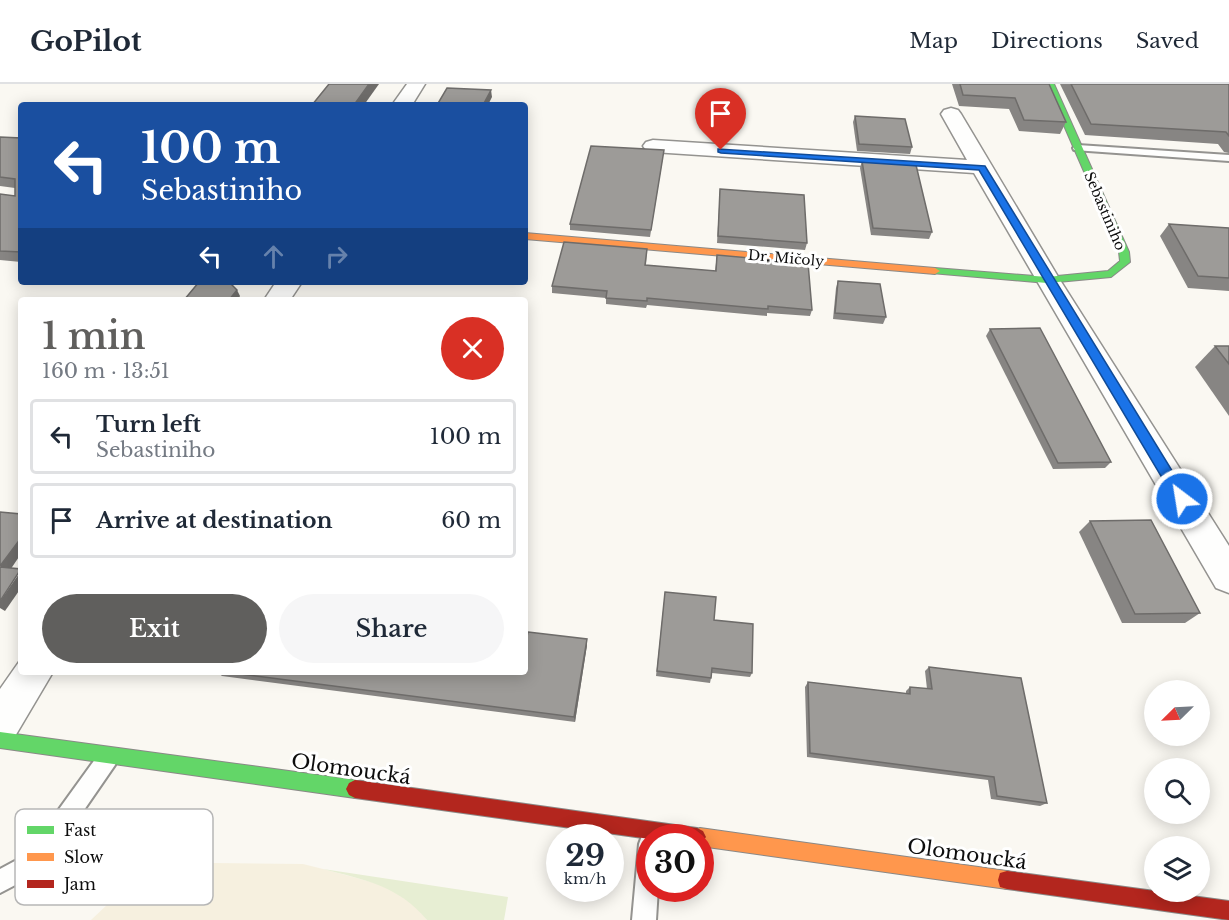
<!DOCTYPE html>
<meta charset="utf-8">
<style>
:root{--surface:#fff;--page:#f6f6f7;--text:#1f2937;--muted:#747a83;--line:#e0e1e3;--accent:#605f5d}
body{margin:0;font-family:"Libre Baskerville",serif;background:var(--page);color:var(--text);height:100vh;display:flex;flex-direction:column;font-size:22px;white-space:nowrap}
*{box-sizing:border-box;margin:0}
p{font-size:20px;color:var(--muted)}
.icon{flex:none;width:33px;height:33px;fill:none;stroke:currentColor;stroke-width:2;stroke-linecap:round;stroke-linejoin:round}
.map{position:relative;flex:1;overflow:hidden}
.sheet{position:absolute;left:18px;top:213px;width:510px;height:378px;display:flex;flex-direction:column;background:var(--surface);border-radius:6px;box-shadow:0 3px 15px #0003}
.sheet>*{flex:none}
.hud{position:absolute;left:18px;top:18px;width:510px;height:183px;border-radius:6px;box-shadow:0 3px 15px #0003;background:#1a4fa0;color:#fff;overflow:hidden}
.needle{width:39px;rotate:246deg}
.fabs{position:absolute;left:1144px;top:596px;display:grid;gap:12px}
.fabs a{display:grid;place-items:center;width:66px;height:66px;border-radius:50%;background:var(--surface);box-shadow:0 3px 15px #0003;font-size:30px}
.speed{position:absolute;left:546px;top:740px;display:flex;gap:12px;font-size:30px;font-weight:700;text-align:center}
.speed>*{display:grid;place-content:center;width:78px;height:78px;border-radius:50%;background:var(--surface);box-shadow:0 3px 15px #0003;line-height:1}
.speed small{font-size:15px;font-weight:400}
.speed .limit{border:9px solid #d22;background:#fff;color:#111}
.pin{position:absolute;display:grid;place-items:center;width:51px;height:51px;color:#fff;margin:-62px -26px;border-radius:50% 50% 50% 0;rotate:-45deg;box-shadow:0 0 6px #0007}
.pin .icon{rotate:45deg}
.me{position:absolute;width:66px;margin:-33px;rotate:329deg;stroke-linejoin:round;filter:drop-shadow(0 0 4px #0008)}
.turn{display:flex;align-items:center;gap:21px;height:126px;padding:0 24px;font-size:27px}
.turn .icon{width:78px;height:78px;stroke-width:2.5}
.turn b{display:block;font-size:42px;line-height:51px}
.lanes{display:flex;align-items:center;height:57px;padding:0 24px;background:#0003;justify-content:center;gap:30px;direction:ltr}
.lanes .off{opacity:.35}
.round{display:grid;place-items:center;flex:none;width:63px;height:63px;border-radius:32px;background:var(--page)}
.overview{display:flex;align-items:center;justify-content:space-between;height:102px;padding:0 24px}
h1{font-size:36px;font-weight:600;line-height:45px;color:var(--accent)}
.button{display:flex;gap:12px;margin-top:auto;padding:12px 24px}
.button a{flex:1;height:69px;border-radius:36px;background:var(--accent);color:#fff;font-size:24px;font-weight:600;line-height:69px;text-align:center}
.button a+a{background:var(--page);color:var(--text)}
ul{padding:0;list-style:none}
li{display:flex;align-items:center;gap:18px;height:75px;margin:0 12px 9px;padding:0 12px;border:3px solid var(--line);border-radius:6px}
li div{flex:1}
li b{display:block;font-size:22px}
li em{font-style:normal}
header{display:flex;align-items:center;gap:36px;box-sizing:border-box;height:84px;padding:0 30px;background:var(--surface);border-bottom:2px solid var(--line)}
header strong{font-size:28px}
nav{display:flex;gap:33px;margin-inline-start:auto;font-size:21px}
.map>svg:first-child{display:block}
</style>
<header>
<strong>GoPilot</strong>
<nav><a>Map</a><a>Directions</a><a>Saved</a></nav>
</header>
<div class="map">
<svg width="1229" height="836" viewBox="0 0 1229 836">
<rect width="100%" height="100%" fill="#faf8f2"/>
<!-- farmland -->
<polygon fill="#f6f0df" points="213,779 303,780 323,785 386,802 415,821 427,836 91,836 109,819 137,803 167,791"/>
<!-- green -->
<path fill="#e7eed3" d="M323 785 508 813 504 836H427C398 801 364 796 323 785Z"/>
<g fill="none" stroke-linecap="round" stroke-linejoin="round">
<!-- lane casing -->
<g stroke="#949390" stroke-width="4">
<g id="lane">
<polygon points="1078,61 1229,71 1229,77 1074,66 1073,64"/>
<polygon points="108,664 115,667 118,674 115,681 42,787 0,809 0,785 26,771 101,667"/>
<polygon points="650,749 658,753 650,753 650,804 658,804 656,836 632,836 639,760 642,752"/>
</g>
</g>
<!-- street casing -->
<g stroke="#949390" stroke-width="3">
<g id="street">
<polygon points="407,0 425,0 412,21 392,21"/>
<polygon points="951,24 958,26 961,30 1060,196 1229,462 1229,509 1216,504 974,89 653,68 646,66 643,62 646,58 653,56 967,76 941,30 944,26"/>
<polygon points="276,198 302,198 290,216 264,216"/>
<polygon points="21,575 21,588 53,588 14,654 0,660 0,605"/>
</g>
</g>
<!-- fast casing -->
<g stroke="#8a8987" stroke-width="2">
<g id="fast">
<polygon points="1046,0 1054,0 1129,168 1130,178 1111,193 1047,199 931,189 930,187 935,184 1047,193 1108,187 1120,177 1119,168"/>
<polygon points="0,648 355,696 361,699 364,705 361,711 355,714 0,664"/>
</g>
</g>
<!-- slow casing -->
<g stroke="#8a8987" stroke-width="2">
<g id="slow">
<polygon points="525,149 935,184 940,187 935,190 525,155"/>
<polygon points="700,744 1007,787 1014,789 1016,796 1014,803 1007,805 700,762 700,753 691,753 694,747"/>
</g>
</g>
<!-- jam casing -->
<g stroke="#8a8987" stroke-width="2">
<g id="jam">
<polygon points="355,696 697,744 703,747 706,753 700,761 700,753 650,753 650,755 355,714 349,711 346,705 349,699"/>
<polygon points="1007,787 1229,817 1229,836 1007,805 1000,803 998,796 1000,789"/>
</g>
</g>
<!-- lane -->
<use href="#lane" fill="#fefefd" fill-rule="evenodd"/>
<!-- street -->
<use href="#street" fill="#fefefd" fill-rule="evenodd"/>
<!-- fast -->
<use href="#fast" fill="#63d668" fill-rule="evenodd"/>
<!-- slow -->
<use href="#slow" fill="#ff974d" fill-rule="evenodd"/>
<!-- jam -->
<use href="#jam" fill="#b3261e" fill-rule="evenodd"/>
</g>
<!-- wall -->
<g fill="#878583">
<polygon points="952,0 1049,0 1066,38 1060,50 1019,47 1009,25 959,22"/>
<polygon points="1060,0 1229,0 1229,69 1224,68 1218,60 1085,51"/>
<polygon points="855,32 912,63 910,70 857,67 853,38"/>
<polygon points="0,53 21,54 21,178 0,176 0,110 15,112 15,104 0,102"/>
<polygon points="663,73 650,153 570,146 570,140"/>
<polygon points="862,77 932,148 929,155 871,151 860,84"/>
<polygon points="720,105 807,159 805,166 717,159"/>
<polygon points="1169,140 1229,144 1229,207 1188,204 1160,152"/>
<polygon points="647,165 646,181 715,187 717,171 812,226 810,232 767,229 767,232 647,221 646,224 606,220 606,214 552,209 552,202"/>
<polygon points="838,197 886,233 883,240 833,235 836,204"/>
<polygon points="990,245 1111,378 1105,384 1053,385 986,252"/>
<polygon points="1215,262 1229,262 1229,332 1195,283"/>
<polygon points="1090,437 1200,529 1185,539 1122,539 1079,448"/>
<polygon points="665,508 714,536 752,589 750,593 712,589 710,599 656,592"/>
<polygon points="587,555 587,561 575,638 222,592 217,588 525,588"/>
<polygon points="929,583 1047,719 1040,722 991,715 988,696 807,673 805,603 808,598 906,610 906,607 910,603 927,605 925,587"/>
</g>
<!-- shaded-wall -->
<g fill="#6e6c6a">
<polygon points="369,0 379,0 364,21 354,21"/>
<polygon points="491,6 492,13 488,21 483,21"/>
<polygon points="237,206 240,212 238,216 229,216"/>
<polygon points="21,454 21,470 8,489 0,482"/>
<polygon points="21,487 21,504 5,527 0,524 0,517"/>
<polygon points="587,555 587,561 575,638 574,633"/>
</g>
<!-- building -->
<g fill="#9d9b98" stroke="#6e6c6a" stroke-width="1.5">
<polygon points="329,0 369,0 354,21 312,21"/>
<polygon points="960,0 1049,0 1066,38 1024,36 1015,14 963,11"/>
<polygon points="1071,0 1229,0 1229,52 1226,48 1091,40"/>
<polygon points="447,4 491,6 483,21 437,21"/>
<polygon points="855,32 905,35 912,63 859,60"/>
<polygon points="0,53 21,54 21,168 0,167 0,110 15,112 15,95 0,93"/>
<polygon points="591,62 664,66 651,146 570,140"/>
<polygon points="862,77 916,81 932,148 873,144"/>
<polygon points="720,105 804,111 807,159 718,152"/>
<polygon points="1169,140 1229,144 1229,194 1198,192"/>
<polygon points="564,158 647,165 645,181 716,187 717,171 808,179 812,226 768,222 768,225 647,214 647,217 606,214 607,207 552,202"/>
<polygon points="838,197 880,200 886,233 835,229"/>
<polygon points="199,198 229,198 237,206 229,216 184,216"/>
<polygon points="1040,244 1111,378 1058,379 990,245"/>
<polygon points="1215,262 1229,262 1229,280"/>
<polygon points="0,428 21,430 21,454 0,482"/>
<polygon points="1151,436 1200,529 1135,530 1090,437"/>
<polygon points="0,483 21,485 0,517"/>
<polygon points="665,508 716,513 714,536 753,540 752,589 712,584 711,594 657,587"/>
<polygon points="528,548 587,555 574,633 225,588 525,588 525,561"/>
<polygon points="929,583 1021,594 1047,719 997,712 994,693 810,669 808,598 910,610 910,603 932,605"/>
</g>
<!-- route -->
<polygon fill="#1a73e8" stroke="#114b97" stroke-width="1.5" points="718,65 985,82 1187,411 1187,419 1177,419 979,86 721,69 718,68"/>
<g text-anchor="middle" dominant-baseline="central" stroke-width="6" stroke-linejoin="round" paint-order="stroke">
<!-- far-street labels -->
<g font-size="14" fill="#0d0d0d" stroke="#fff">
<text transform="translate(1105 127) rotate(67)">Sebastiniho</text>
<text transform="translate(786 174) rotate(5)">Dr. Mičoly</text>
</g>
<!-- near-street labels -->
<g font-size="20" fill="#0d0d0d" stroke="#fff">
<text transform="translate(351 685) rotate(8)">Olomoucká</text>
<text transform="translate(967 770) rotate(8)">Olomoucká</text>
</g>
</g>
<!-- legend -->
<rect x="15" y="725" width="198" height="96" rx="9" fill="#fff" stroke="#b6b6b6" stroke-width="1.5"/>
<rect x="27" y="742" width="27" height="8" fill="#63d668"/>
<rect x="27" y="769" width="27" height="8" fill="#ff974d"/>
<rect x="27" y="796" width="27" height="8" fill="#b3261e"/>
<g font-size="16" fill="#0d0d0d">
<text x="64" y="752">Fast</text>
<text x="64" y="779">Slow</text>
<text x="64" y="806">Jam</text>
</g>
</svg>
<div class="fabs">
<a><svg class="needle" viewBox="-14 -14 28 28"><path d="M0-13l5 13h-10z" fill="#e53935"/><path d="M0 13l5-13h-10z" fill="#747a83"/></svg></a>
<a><svg class="icon" aria-label="search" viewBox="0 0 24 24"><circle cx="10" cy="10" r="6"/><path d="M15 15l6 6"/></svg></a>
<a><svg class="icon" aria-label="layers" viewBox="0 0 24 24"><path d="M12 4l9 5-9 5-9-5zM3 14l9 5 9-5"/></svg></a>
</div>
<div class="speed"><div>29<small>km/h</small></div><div class="limit">30</div></div>
<div class="pin" style="left:721px;top:66px;background:#d93025"><svg class="icon" aria-label="arrive" viewBox="0 0 24 24"><path d="M6 21V4h12l-3 4 3 4H6"/></svg></div>
<svg class="me" style="left:1182px;top:415px" viewBox="-20 -20 40 40"><circle r="17" fill="#1a73e8" stroke="#fff" stroke-width="3"/><path d="M0-11L8 9 0 5-8 9z" fill="#fff"/></svg>
<div class="hud">
<div class="turn"><svg class="icon" aria-label="left" viewBox="0 0 24 24"><path d="M17 20v-9H6M10 6l-5 5 5 5"/></svg><div><b>100 m</b>Sebastiniho</div></div>
<div class="lanes"><svg class="icon" aria-label="left" viewBox="0 0 24 24"><path d="M17 20v-9H6M10 6l-5 5 5 5"/></svg><svg class="icon off" aria-label="ahead" viewBox="0 0 24 24"><path d="M12 20V5M6 11l6-6 6 6"/></svg><svg class="icon off" aria-label="right" viewBox="0 0 24 24"><path d="M7 20v-9h11M14 6l5 5-5 5"/></svg></div>
</div>
<section class="sheet">
<div class="overview"><div><h1>1 min</h1><p>160 m · 13:51</p></div><a class="round" style="background:#d93025;color:#fff"><svg class="icon" aria-label="close" viewBox="0 0 24 24"><path d="M6 6l12 12M18 6L6 18"/></svg></a></div>
<ul>
<li><svg class="icon" aria-label="left" viewBox="0 0 24 24"><path d="M17 20v-9H6M10 6l-5 5 5 5"/></svg><div><b>Turn left</b><p>Sebastiniho</p></div><em>100 m</em></li>
<li><svg class="icon" aria-label="arrive" viewBox="0 0 24 24"><path d="M6 21V4h12l-3 4 3 4H6"/></svg><div><b>Arrive at destination</b></div><em>60 m</em></li>
</ul>
<div class="button"><a>Exit</a><a>Share</a></div>
</section>
</div>
